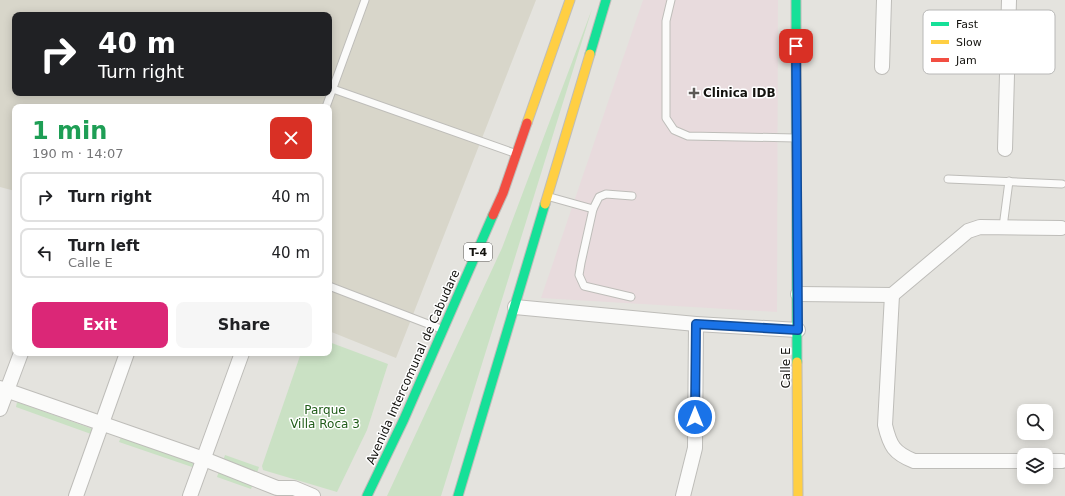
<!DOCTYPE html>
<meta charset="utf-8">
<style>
:root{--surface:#fff;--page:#f6f6f6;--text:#202124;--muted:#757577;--line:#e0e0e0;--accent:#db2777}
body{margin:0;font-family:"DejaVu Sans",sans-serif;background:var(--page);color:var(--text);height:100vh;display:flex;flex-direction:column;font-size:15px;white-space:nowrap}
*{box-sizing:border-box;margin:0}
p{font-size:13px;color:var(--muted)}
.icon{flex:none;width:22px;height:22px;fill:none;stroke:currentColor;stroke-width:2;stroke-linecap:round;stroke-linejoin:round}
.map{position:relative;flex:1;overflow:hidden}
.panel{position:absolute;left:12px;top:104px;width:320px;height:252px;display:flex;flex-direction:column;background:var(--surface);border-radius:8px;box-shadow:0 2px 10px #0003}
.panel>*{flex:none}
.banner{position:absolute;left:12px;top:12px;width:320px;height:84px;border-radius:8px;box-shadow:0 2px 10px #0003;background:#202124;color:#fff;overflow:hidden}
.controls{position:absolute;left:1017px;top:404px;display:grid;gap:8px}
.controls a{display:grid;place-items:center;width:36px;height:36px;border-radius:8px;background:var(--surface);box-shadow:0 2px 10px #0003;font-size:20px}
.pin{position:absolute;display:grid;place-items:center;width:34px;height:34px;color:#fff;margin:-17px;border-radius:8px;box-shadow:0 2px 6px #0006}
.me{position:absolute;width:44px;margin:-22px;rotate:0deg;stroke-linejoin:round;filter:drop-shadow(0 0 3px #0008)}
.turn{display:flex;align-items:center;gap:14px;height:84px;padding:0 20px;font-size:18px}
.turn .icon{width:52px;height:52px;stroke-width:2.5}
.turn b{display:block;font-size:28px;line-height:34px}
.round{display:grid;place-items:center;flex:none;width:42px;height:42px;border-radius:8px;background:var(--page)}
.head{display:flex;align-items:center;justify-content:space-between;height:68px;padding:0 20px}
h1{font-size:24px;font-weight:800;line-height:30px;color:#1e9e55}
.cta{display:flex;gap:8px;margin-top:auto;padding:8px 20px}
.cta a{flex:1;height:46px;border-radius:8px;background:var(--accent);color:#fff;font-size:16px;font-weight:800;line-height:46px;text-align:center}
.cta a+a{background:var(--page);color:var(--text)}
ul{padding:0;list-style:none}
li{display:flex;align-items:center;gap:12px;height:50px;margin:0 8px 6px;padding:0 12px;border:2px solid var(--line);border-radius:8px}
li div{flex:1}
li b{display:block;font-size:15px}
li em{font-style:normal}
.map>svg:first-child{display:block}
</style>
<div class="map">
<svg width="1065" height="496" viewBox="0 0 1065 496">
<rect width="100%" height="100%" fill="#e4e3de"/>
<!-- built -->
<path fill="#d8d6ca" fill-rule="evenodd" d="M0 0H536L396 358 329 331V107H15V191L0 187ZM15 15H329V93H15Z"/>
<!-- medical -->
<polygon fill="#e8dbdd" points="643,0 778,0 777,312 541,298"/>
<!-- green -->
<g fill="#cae1c4">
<polygon points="592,9 441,496 387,496 502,248"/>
<polygon points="329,342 388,364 367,430 337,492 263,470 262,466 301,353 329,353"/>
<polygon points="17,402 93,429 91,434 16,407"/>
<polygon points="121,437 196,464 195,468 119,442"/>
<polygon points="225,455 259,467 257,473 223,461"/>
<polygon points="219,471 253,484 251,489 217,477"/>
</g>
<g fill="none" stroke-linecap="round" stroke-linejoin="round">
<!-- lane casing -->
<g stroke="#bebdb9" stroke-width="9">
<g id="lane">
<polyline points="671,0 666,21 666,118 674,130 688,136 796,138"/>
<polyline points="333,89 514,153"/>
<polyline points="326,107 365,0"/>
<polyline points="948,179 1062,184"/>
<polyline points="550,197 593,209 581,263 579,275 584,286 631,297"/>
<polyline points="593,209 599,197 606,194 632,196"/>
<polyline points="1003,227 1009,181"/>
<polyline points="329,286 441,329"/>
</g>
</g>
<!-- street casing -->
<g stroke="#bebdb9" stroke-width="16">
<g id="street">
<polyline points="882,67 884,0"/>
<polyline points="1005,149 1009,0"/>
<polyline points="798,294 892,295 968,231 980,227 1061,228"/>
<path d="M892 295 885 425C890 446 894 453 914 461H1024"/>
<polyline points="515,307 696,324 798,330"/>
<polyline points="0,388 204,459 277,488 294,488 313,496"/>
<polyline points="0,409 21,353"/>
<polyline points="1046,461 1062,461"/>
<polyline points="76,496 127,353"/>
<polyline points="190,496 242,353"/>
<polyline points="683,496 695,448 696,324"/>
</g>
</g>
<!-- fast casing -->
<g stroke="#bebdb9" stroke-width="11">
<g id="fast">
<polyline points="796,0 797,362"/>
<polyline points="590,54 606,0"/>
<polyline points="367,496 404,419 493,215"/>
<polyline points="458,496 545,204"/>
</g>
</g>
<!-- slow casing -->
<g stroke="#bebdb9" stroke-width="11">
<g id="slow">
<polyline points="527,123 570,0"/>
<polyline points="545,204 590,54"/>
<polyline points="797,362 798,496"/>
</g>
</g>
<!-- jam casing -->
<g stroke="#bebdb9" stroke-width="11">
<polyline id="jam" points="493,215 503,193 527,123"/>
</g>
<!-- lane -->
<use href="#lane" stroke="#fbfbfa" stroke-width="7"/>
<!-- street -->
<use href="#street" stroke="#fbfbfa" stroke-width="14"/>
<!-- fast -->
<use href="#fast" stroke="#16e098" stroke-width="9"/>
<!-- slow -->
<use href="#slow" stroke="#ffcf43" stroke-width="9"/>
<!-- jam -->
<use href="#jam" stroke="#f24e42" stroke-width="9"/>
</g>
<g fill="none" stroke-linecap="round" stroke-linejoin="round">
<!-- route casing -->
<g stroke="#114b97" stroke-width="10">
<polyline id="route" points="695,417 696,324 798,330 796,46"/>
</g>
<!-- route -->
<use href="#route" stroke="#1a73e8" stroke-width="7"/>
</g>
<!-- markers -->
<path fill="#5c5b57" stroke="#fff" stroke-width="1.5" d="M692 87h4v4h4v4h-4v4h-4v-4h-4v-4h4z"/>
<g text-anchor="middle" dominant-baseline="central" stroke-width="3" stroke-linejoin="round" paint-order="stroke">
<!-- shield labels -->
<rect fill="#fff" stroke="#5a5956" stroke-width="1" x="464" y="243" width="28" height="18" rx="3"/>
<g font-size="11" font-weight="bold" fill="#13120e">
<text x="478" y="252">T-4</text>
</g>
<!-- poi labels -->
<g font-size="12" font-weight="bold" fill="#13120e" stroke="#fff" text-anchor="start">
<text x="703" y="93">Clinica IDB</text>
</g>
<!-- street labels -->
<g font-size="12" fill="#13120e" stroke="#fff">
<text transform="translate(413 367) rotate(-66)">Avenida Intercomunal de Cabudare</text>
<text transform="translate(786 368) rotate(-90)">Calle E</text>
</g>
<!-- park labels -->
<g font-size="12" fill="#205c19" stroke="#fff">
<text x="325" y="410">Parque<tspan x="325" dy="14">Villa Roca 3</tspan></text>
</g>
</g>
<!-- legend -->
<rect x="923" y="10" width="132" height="64" rx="6" fill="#fff" stroke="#b8b8b7" stroke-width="1"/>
<rect x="931" y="22" width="18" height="4" fill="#16e098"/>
<rect x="931" y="40" width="18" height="4" fill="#ffcf43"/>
<rect x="931" y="58" width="18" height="4" fill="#f24e42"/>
<g font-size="11" fill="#13120e">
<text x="956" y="28">Fast</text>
<text x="956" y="46">Slow</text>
<text x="956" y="64">Jam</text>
</g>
</svg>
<div class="controls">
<a><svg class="icon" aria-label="search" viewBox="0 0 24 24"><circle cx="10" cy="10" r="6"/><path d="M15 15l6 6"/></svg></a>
<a><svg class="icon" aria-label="layers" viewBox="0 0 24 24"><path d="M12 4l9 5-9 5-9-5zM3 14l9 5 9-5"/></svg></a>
</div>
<div class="pin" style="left:796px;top:46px;background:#d93025"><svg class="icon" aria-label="arrive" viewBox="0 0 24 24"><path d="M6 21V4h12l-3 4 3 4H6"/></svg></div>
<svg class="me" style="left:695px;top:417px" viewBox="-20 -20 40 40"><circle r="17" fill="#1a73e8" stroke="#fff" stroke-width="3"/><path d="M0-11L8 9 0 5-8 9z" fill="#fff"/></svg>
<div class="banner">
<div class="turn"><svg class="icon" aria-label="right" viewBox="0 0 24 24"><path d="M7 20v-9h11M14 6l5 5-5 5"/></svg><div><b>40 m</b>Turn right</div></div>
</div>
<section class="panel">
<div class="head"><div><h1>1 min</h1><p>190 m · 14:07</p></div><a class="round" style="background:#d93025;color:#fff"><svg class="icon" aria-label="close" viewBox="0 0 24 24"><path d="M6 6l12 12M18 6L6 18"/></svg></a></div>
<ul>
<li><svg class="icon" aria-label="right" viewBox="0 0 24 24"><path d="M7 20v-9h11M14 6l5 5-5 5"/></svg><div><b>Turn right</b></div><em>40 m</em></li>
<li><svg class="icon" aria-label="left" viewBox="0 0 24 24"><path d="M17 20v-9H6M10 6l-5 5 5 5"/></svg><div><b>Turn left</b><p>Calle E</p></div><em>40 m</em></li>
</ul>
<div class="cta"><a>Exit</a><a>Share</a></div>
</section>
</div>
